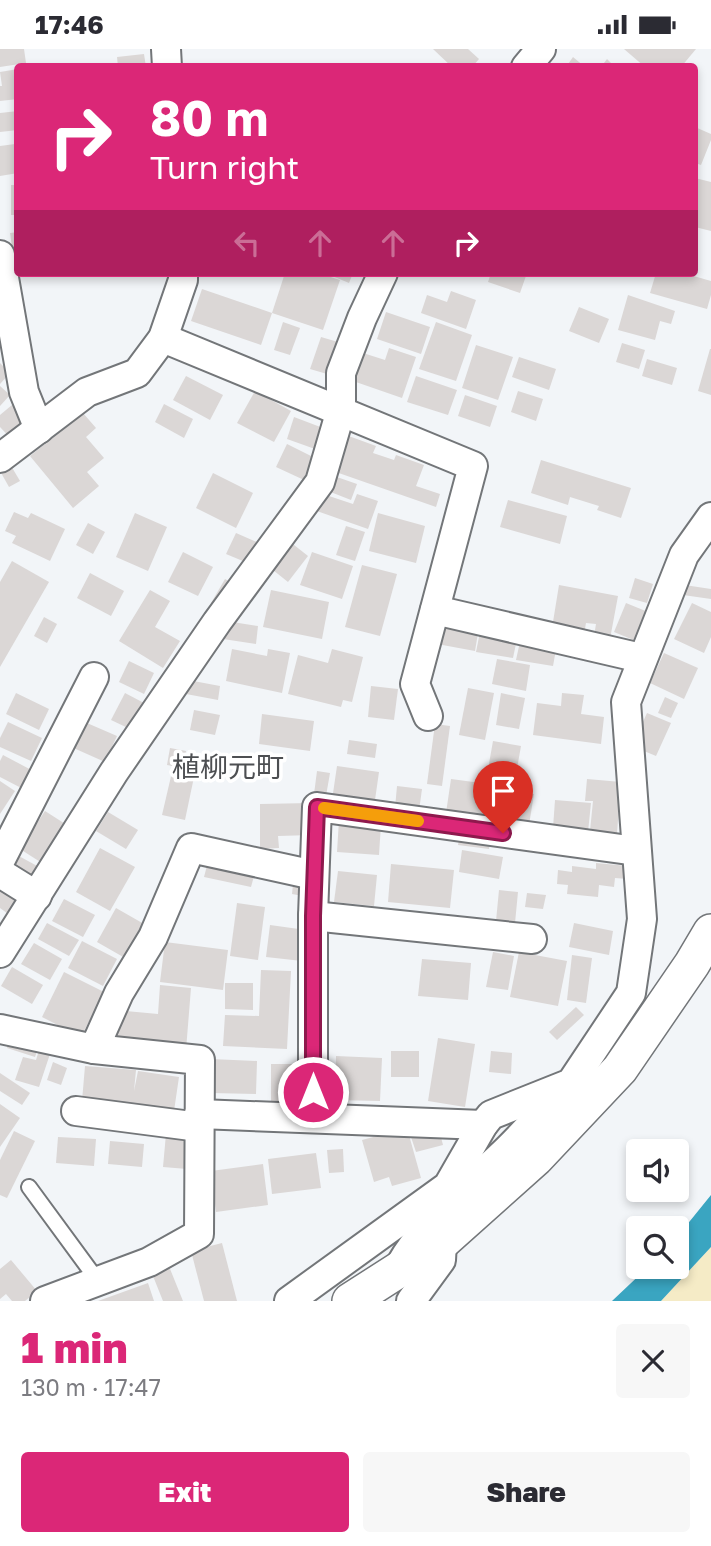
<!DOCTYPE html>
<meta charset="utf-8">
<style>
:root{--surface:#fff;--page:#f7f7f7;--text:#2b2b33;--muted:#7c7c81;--accent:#db2777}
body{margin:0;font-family:"Golos Text","Noto Sans JP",sans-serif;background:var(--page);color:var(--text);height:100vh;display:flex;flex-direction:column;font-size:26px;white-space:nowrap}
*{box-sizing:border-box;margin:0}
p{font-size:23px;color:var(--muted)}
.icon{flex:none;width:38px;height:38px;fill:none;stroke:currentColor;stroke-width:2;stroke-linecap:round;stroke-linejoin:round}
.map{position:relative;height:1252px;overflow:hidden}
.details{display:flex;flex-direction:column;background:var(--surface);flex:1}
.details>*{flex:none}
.hud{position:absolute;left:14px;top:14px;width:684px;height:214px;border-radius:7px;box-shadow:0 4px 10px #0003;background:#db2777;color:#fff;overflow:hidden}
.tools{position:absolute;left:626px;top:1090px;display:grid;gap:14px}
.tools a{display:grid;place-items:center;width:63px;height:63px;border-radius:7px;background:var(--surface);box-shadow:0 4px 10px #0003;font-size:35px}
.pin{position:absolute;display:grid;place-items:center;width:60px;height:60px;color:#fff;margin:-72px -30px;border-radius:50% 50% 50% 0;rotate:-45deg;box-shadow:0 0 7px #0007}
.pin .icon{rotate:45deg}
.me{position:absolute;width:77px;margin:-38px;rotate:0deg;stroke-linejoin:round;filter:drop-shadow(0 0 5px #0008)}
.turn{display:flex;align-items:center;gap:24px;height:147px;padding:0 21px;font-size:32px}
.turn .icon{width:91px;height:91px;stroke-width:2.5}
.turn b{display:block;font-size:49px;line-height:60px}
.lanes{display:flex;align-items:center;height:66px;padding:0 21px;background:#0003;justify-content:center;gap:35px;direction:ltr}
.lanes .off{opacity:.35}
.round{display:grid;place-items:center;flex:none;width:74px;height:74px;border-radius:7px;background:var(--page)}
.summary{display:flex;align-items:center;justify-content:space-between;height:119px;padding:0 21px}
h1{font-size:42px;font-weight:800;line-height:52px;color:var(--accent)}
.button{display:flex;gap:14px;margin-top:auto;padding:14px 21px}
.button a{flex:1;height:80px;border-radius:7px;background:var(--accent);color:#fff;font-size:28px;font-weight:800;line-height:80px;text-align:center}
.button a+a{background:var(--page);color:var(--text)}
.status{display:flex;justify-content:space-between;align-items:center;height:49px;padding:0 35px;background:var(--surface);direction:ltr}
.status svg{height:19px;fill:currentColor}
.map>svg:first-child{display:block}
</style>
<div class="status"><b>17:46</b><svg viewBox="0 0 49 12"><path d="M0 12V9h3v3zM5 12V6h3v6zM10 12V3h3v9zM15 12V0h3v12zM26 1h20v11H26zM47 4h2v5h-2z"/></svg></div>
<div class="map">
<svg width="711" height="1252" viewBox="0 0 711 1252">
<rect width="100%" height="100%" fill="#f2f5f8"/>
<!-- sand -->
<polygon fill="#f5ebc6" points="711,1198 711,1252 661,1252"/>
<!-- water -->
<polygon fill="#3aa5c1" points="711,1146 711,1198 661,1252 612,1252 648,1218 677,1218 677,1188"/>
<!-- building -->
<g fill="#dbd7d6">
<polygon points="0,0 24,0 26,14 0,18"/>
<polygon points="433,0 468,0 479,10 472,18 452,18"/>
<polygon points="624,0 696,0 681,18 645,18"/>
<polygon points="144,5 146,18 118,18 117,8"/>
<polygon points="573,8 585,18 566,18"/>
<polygon points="607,10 615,18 601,18"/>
<polygon points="18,20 18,50 0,52 0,37 2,37 0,23"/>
<polygon points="18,62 18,81 0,83 0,64"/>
<polygon points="695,78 711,85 711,91 701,116 695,114"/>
<polygon points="15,95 18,124 0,127 0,97"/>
<polygon points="695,129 711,133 711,182 695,178"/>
<rect x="11" y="136" width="7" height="30"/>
<polygon points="18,183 18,226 16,226 10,184"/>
<polygon points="285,224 318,224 340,231 323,281 272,264"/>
<polygon points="325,224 353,224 349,234"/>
<polygon points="491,224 527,224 520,244 488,233"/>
<polygon points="656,224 683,224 711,232 711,246 707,260 650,244"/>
<polygon points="202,240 272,264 261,296 191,272"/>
<polygon points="451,242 476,251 466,280 421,264 427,246 447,253"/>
<polygon points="628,246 675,262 671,275 660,272 655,291 618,281"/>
<polygon points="579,258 609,270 599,294 569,282"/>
<polygon points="386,263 430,278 421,305 377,290"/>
<polygon points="283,273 300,279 290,306 274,301"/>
<polygon points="436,273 472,286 456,332 419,320"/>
<polygon points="321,288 338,293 327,325 310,320"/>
<polygon points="622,294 645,301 639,320 616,313"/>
<polygon points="476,296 513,308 498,351 462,339"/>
<polygon points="389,299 416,308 402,349 353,332 363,304 385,311"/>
<polygon points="710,300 711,300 711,346 698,342"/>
<polygon points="519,308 556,320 549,341 512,328"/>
<polygon points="647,310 677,319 672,336 642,327"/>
<polygon points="0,314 10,324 0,335"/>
<polygon points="186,327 223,346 210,371 173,351"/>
<polygon points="416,327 457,341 448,366 407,353"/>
<polygon points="0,337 10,346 0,357"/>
<polygon points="255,342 291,362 274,393 237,374"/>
<polygon points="518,342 543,350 536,372 511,363"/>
<polygon points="465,346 497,357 490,378 458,367"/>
<polygon points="164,355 193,370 184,389 155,373"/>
<polygon points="12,356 32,378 15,394 0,378 0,366"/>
<polygon points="83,364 96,379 86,388 104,409 87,423 99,437 73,459 30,407"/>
<polygon points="294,368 323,379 315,400 287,390"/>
<polygon points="346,386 376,397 373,404 394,411 396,406 424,416 416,437 440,445 436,458 333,422"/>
<polygon points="287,395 315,409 304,431 276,418"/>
<polygon points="7,410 20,432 9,438 0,422"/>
<polygon points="541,411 631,439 621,469 597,461 599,457 570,448 568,456 531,444"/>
<polygon points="213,424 253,444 236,479 196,459"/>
<polygon points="334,427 357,435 351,451 328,442"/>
<polygon points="320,444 353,455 357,445 378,452 368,480 314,461"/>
<polygon points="508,451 567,467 560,495 500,478"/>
<polygon points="14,463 28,469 31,464 65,480 50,512 12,494 16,487 5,482"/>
<polygon points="135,464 167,478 148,522 116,508"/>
<polygon points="378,464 425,477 416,514 369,502"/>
<polygon points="88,474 105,483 93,505 76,496"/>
<polygon points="346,477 365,483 355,512 336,506"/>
<polygon points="236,484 259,494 250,515 226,505"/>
<polygon points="289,492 308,507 288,533 268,517"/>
<polygon points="183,503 213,518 198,547 168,533"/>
<polygon points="312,503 353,517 342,550 300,536"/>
<polygon points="12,512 49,533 0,618 0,533"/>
<polygon points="362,516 397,525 380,587 345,578"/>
<polygon points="90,524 124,542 111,567 77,549"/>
<polygon points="635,529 653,535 647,554 629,549"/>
<polygon points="225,530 236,536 222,561 211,554"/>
<polygon points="678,535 711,540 711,550 676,545"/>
<polygon points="559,536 618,547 610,590 594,587 596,575 586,574 584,585 552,579"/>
<polygon points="150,541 170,552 155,578 180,592 163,619 119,592"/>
<polygon points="271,541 329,553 322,590 263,578"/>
<polygon points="626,554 648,563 636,592 614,583"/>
<polygon points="692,554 711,563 711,588 704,604 674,590"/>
<polygon points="44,568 57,575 47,594 34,587"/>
<polygon points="442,571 479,578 475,602 437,595"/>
<polygon points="226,572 258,577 256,595 223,590"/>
<polygon points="481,578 518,585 513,609 476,603"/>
<polygon points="521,588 557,595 553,617 516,611"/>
<polygon points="232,600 267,607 268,600 290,604 282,644 226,632"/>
<polygon points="332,600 363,608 352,653 343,651 341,658 288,645 298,606 328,614"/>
<polygon points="664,604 698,619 684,650 650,634"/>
<polygon points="497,610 530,616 526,642 492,635"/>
<polygon points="129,612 154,624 144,645 119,633"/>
<polygon points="188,631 220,637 218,651 186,645"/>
<polygon points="371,637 398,640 394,671 368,668"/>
<polygon points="468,639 494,644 485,691 459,686"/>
<polygon points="16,644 49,660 39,681 6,665"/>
<polygon points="125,644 144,654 130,680 111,671"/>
<polygon points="501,644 525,649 519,680 496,676"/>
<polygon points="562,644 584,646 581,665 604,668 601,695 533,686 537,654 561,657"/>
<polygon points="665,648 678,654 671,669 658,664"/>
<polygon points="194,661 220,666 215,686 190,681"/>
<polygon points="647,664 671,674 656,707 632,697"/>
<polygon points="262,665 314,672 310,702 259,695"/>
<polygon points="80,671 117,687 105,713 69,697"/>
<polygon points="8,673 42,689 31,712 0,698 0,689"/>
<polygon points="435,675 450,677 442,737 427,735"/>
<polygon points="349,691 377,695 375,709 347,705"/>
<polygon points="493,692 521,697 515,731 487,726"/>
<polygon points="170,699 186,702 183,719 167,716"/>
<polygon points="3,706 37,724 27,742 0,728 0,712"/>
<polygon points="337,717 379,723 374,758 332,751"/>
<polygon points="317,722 330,724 326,747 314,745"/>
<polygon points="172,723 194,728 185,771 162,766"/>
<polygon points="451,730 496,736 491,770 446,764"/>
<polygon points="587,730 621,733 617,784 590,782 593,752 585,752"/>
<polygon points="0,732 15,742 0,765"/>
<polygon points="397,737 422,740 419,762 395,759"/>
<polygon points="503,740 534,745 529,776 498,771"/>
<polygon points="555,751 591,754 588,783 553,779"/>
<polygon points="311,754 312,786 278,787 279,799 260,800 260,755"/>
<polygon points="45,762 70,778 45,816 20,800"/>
<polygon points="108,763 138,781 126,800 96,782"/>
<polygon points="339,771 381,775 379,806 337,803"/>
<polygon points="461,780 491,784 489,800 458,796"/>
<polygon points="100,799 135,818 110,862 76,843"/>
<polygon points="462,801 503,808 499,830 459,823"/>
<polygon points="210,805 257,816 251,838 204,828"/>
<polygon points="17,806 39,818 33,829 11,818"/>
<polygon points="596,814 628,817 627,830 615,829 614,838 599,836 598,848 567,845 568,836 557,835 558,821 572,823 572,817 596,820"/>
<polygon points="391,815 454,821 450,859 388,853"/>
<polygon points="338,822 377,826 374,857 334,853"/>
<polygon points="0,831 24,847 11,867 0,859"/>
<polygon points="293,835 304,837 303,847 292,845"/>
<polygon points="499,841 518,843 515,874 496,872"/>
<polygon points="527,844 546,846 543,860 525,858"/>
<polygon points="64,850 95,866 83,888 52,872"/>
<polygon points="237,854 265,858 258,911 230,907"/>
<polygon points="116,859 144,875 125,909 97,893"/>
<polygon points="47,874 79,891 69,907 38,890"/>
<polygon points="574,874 613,882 609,906 569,898"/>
<polygon points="270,876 306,881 302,912 266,908"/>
<polygon points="82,892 117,910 103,937 68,919"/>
<polygon points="165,893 228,901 223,941 160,933"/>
<polygon points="34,894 62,910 50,931 21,915"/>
<polygon points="493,903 514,907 508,941 486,938"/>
<polygon points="519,903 567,912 558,957 510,948"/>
<polygon points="572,906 592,909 586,954 567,951"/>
<polygon points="422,910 471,914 468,951 418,947"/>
<polygon points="12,918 43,936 32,955 1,937"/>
<polygon points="261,921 291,922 287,1000 223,997 225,966 259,967"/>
<polygon points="64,923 104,943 81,988 42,968"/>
<polygon points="225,934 253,934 253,961 225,960"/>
<polygon points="160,936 191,939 186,1001 113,994 115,961 158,965"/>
<polygon points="576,958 584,966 557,991 549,983"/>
<polygon points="11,985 40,993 35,1008 7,999"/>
<polygon points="438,989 475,995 465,1058 428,1052"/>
<polygon points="41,995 52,999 39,1038 15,1031 23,1008 36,1011"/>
<rect x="391" y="1002" width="28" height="26"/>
<polygon points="491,1002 512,1004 511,1025 489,1023"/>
<polygon points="336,1007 382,1009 380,1052 335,1051"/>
<polygon points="211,1010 257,1012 256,1045 210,1044"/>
<polygon points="53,1013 67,1019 61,1036 47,1031"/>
<rect x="271" y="1015" width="36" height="42"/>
<polygon points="85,1017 136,1021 134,1042 138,1022 179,1028 174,1062 82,1052"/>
<polygon points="0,1024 30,1044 22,1056 0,1042"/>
<polygon points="0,1055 20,1069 0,1098"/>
<polygon points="438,1077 443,1096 416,1103 410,1085"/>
<polygon points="407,1079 421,1129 392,1137 389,1128 374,1133 362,1091"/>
<polygon points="14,1082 35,1092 7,1149 0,1146 0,1111"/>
<polygon points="166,1085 190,1088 187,1120 163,1118"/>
<polygon points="58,1088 96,1090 94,1117 56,1114"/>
<polygon points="110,1092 144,1095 142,1118 108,1115"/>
<polygon points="343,1100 344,1123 329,1124 327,1101"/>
<polygon points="316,1104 321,1139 272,1145 268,1110"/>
<polygon points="263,1115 268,1156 216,1163 211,1122"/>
<polygon points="222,1194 237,1252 204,1252 191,1202"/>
<polygon points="166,1210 183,1252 163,1252 149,1217"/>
<polygon points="11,1211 37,1242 25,1252 12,1252 6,1245 0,1250 0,1220"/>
<polygon points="148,1234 154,1252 98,1252"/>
</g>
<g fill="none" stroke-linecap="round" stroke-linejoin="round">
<!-- service casing -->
<g stroke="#737679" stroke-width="18">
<polyline id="service" points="29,1138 98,1232"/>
</g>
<!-- minor casing -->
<g stroke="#737679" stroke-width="32">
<g id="minor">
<polyline points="166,0 167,18"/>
<polyline points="526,18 541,0"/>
<polyline points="0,206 24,343 39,380"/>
<polyline points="163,289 473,417 415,635 428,667"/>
<polyline points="0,409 87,343 137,324 163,289 183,231 183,224"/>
<polyline points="435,561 641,609"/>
<polyline points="0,812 94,628"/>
<polyline points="0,824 37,847"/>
<polyline points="313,867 532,890"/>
<polyline points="0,904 114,723 217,573 320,433 341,361 341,324 362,269 383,224"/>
<polyline points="0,980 94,1000 200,1011 199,1185 149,1213 45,1252"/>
<polyline points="94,1000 119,944 153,888 191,799 314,826"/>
<polyline points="76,1062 199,1078"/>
<polyline points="199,1065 483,1076"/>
<polyline points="313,1068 313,867 317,758 636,802"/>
<path d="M399 1218C426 1170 469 1138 508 1100 527 1081 545 1061 564 1041"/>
<polyline points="289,1252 448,1137 483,1076 491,1066 571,1034 631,944 642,870 626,653 684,506 711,468"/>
<polyline points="411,1252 441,1211 442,1193"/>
</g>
</g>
<!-- tertiary casing -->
<g stroke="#737679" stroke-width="38">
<polyline id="tertiary" points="350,1252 442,1193 536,1109 620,1020 692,915 711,883"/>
</g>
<!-- service -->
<use href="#service" stroke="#fff" stroke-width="14"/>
<!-- minor -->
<use href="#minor" stroke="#fff" stroke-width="28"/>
<!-- tertiary -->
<use href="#tertiary" stroke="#fff" stroke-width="35"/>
</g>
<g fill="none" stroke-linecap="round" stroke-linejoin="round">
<!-- route casing -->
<g stroke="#8e194d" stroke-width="18">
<polyline id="route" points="313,1043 313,867 317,758 503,784"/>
</g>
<!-- route -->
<use href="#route" stroke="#db2777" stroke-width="12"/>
<!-- slow -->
<polyline stroke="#f59e0b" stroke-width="12" points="324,759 418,772"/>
</g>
<g text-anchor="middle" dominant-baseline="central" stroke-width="7" stroke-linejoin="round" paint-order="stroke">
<!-- quarter labels -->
<g font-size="28" fill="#4d4f52" stroke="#fff">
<text x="228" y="717">植柳元町</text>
</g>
</g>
</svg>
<div class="tools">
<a><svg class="icon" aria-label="sound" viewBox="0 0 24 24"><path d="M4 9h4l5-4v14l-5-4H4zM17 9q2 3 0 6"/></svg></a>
<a><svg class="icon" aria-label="search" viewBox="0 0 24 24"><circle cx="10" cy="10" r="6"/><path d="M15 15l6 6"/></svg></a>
</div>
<div class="pin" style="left:503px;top:784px;background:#d93025"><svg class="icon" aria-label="arrive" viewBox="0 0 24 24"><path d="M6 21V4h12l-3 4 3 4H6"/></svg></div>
<svg class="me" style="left:313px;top:1043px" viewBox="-20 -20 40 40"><circle r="17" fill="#db2777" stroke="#fff" stroke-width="3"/><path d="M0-11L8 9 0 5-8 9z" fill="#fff"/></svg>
<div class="hud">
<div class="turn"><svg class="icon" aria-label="right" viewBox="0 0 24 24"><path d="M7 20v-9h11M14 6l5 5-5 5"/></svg><div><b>80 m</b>Turn right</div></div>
<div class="lanes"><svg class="icon off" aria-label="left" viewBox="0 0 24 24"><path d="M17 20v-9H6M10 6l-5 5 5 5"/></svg><svg class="icon off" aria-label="ahead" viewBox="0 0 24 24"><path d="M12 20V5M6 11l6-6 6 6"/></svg><svg class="icon off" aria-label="ahead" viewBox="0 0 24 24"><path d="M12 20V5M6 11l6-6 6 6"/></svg><svg class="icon" aria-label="right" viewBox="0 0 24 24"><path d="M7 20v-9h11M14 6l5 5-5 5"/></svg></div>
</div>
</div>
<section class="details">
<div class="summary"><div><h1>1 min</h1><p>130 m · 17:47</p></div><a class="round"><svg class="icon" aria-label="close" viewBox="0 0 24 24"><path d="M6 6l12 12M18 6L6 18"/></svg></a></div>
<div class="button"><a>Exit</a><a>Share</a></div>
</section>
